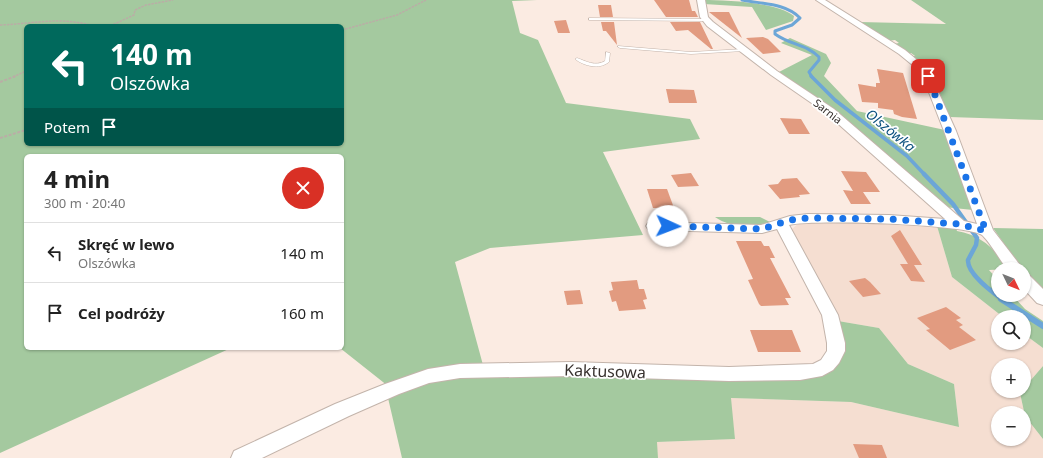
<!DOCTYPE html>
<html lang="pl">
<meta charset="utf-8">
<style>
:root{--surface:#fff;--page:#f2f2f2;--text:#222;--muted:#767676;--line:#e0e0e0}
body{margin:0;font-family:"Noto Sans",sans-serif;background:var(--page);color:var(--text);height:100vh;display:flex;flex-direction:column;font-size:15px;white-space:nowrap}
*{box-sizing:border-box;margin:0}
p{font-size:13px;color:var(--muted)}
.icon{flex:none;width:22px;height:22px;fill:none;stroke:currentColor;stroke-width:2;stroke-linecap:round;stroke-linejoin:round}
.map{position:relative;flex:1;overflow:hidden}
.drawer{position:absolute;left:24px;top:154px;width:320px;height:196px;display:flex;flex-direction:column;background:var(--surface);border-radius:6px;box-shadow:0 1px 3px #0004}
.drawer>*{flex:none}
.banner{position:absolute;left:24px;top:24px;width:320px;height:122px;border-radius:6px;box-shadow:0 1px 3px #0004;background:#00695c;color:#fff;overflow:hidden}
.needle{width:26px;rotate:133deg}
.buttons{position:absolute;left:991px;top:262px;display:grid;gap:8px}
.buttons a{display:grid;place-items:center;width:40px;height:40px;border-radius:50%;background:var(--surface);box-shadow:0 1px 3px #0004;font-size:20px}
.pin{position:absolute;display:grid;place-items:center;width:34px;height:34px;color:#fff;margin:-17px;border-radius:8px;box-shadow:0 2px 6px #0006}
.me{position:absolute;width:44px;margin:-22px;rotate:92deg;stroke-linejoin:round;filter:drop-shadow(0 0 3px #0008)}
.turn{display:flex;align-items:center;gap:14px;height:84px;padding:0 20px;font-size:18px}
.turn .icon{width:52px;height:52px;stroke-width:2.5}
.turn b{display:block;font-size:28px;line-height:34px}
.then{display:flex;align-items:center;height:38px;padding:0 20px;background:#0003;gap:8px;font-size:15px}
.round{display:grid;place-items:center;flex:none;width:42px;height:42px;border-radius:21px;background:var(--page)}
.headline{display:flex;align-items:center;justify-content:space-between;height:68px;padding:0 20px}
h1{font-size:24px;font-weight:700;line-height:30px}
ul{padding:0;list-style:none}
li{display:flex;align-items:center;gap:12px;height:60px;padding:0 20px;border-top:1px solid var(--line)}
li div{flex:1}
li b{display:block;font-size:15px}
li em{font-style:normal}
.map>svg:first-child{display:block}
</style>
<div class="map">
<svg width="1043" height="458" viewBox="0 0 1043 458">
<rect width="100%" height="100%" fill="#fbebe2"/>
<!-- built -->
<path fill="#f5ded1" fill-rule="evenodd" d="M811 221 937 226 952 277 1003 317H998V343H1024V334L1043 348V366L1024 388V365H998V391H1022L1020 393 1025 416 1043 439V458H658L656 442 735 439 730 398 851 402 959 427 954 384 908 364 879 328 838 321 792 233V229L798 224ZM998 413H1024V439H998Z"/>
<!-- green -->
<g fill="#a4c99f" fill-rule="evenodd">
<path d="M0 0H537L512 1 520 33 538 40 566 103 690 119 700 139 603 152 643 235 490 248 455 262 483 365 388 386 340 348H342V156H26V348H231L0 453ZM26 26H342V144H26Z"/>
<path d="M703 0C726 0 776 2 794 16L793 21 766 30 752 7 704 4Z"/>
<path d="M911 0H1043V120L949 117C939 92 935 73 912 56H915L911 53H908L894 44 899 43 895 40 888 41 859 22 946 24Z"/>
<polygon points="790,38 826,54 831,63 824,76 857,111 945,130 973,210 944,207 777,73 812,55 781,43"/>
<path d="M715 217H760L770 222C755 229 728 227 715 217Z"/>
<path d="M937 226 956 228 957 231C982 235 995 250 1010 269L989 270 998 280V295H1012L1025 309 1043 321V348L1024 334V317H1003L952 277Z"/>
<polygon points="993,228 1043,229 1043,293 1024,272 1024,269 1022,269"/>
<polygon points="838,321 879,328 908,364 954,384 959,427 851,402 731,398 735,439 657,442 658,458 402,458 388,398 431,379 461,375 824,373"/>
<polygon points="1043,366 1043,439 1025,416 1020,393 1024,391 1024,388"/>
</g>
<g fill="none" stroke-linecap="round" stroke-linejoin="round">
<!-- stream-far3 -->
<path stroke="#6ca6d7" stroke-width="3" d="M742 0C761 4 786 3 800 18L792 25 775 31V34C790 45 806 44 819 57V60L809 72 812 77"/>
<!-- stream-far2 -->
<polyline stroke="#6ca6d7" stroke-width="3.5" points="811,76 835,100 907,156 925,175"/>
<!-- stream-far1 -->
<path stroke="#6ca6d7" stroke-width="4.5" d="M924 174 953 204 977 238 976 245 968 260C967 274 992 292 1003 300"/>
<!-- stream -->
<polyline stroke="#6ca6d7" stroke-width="6" points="1001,299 1043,326"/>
</g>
<!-- building -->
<g fill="#e29b80">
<polygon points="654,0 689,0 692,11 695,11 698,17 666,17"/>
<polygon points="598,5 611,5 613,17 600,17"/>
<polygon points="709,12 729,12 742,38"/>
<polygon points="566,20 570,33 558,33 554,21"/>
<polygon points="601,22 614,22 617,45 606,31 603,31"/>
<polygon points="670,22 700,22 713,49 711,49 688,30 676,31"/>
<polygon points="763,37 768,39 781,52 763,54 746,38"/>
<polygon points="877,69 903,73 917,119 902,117 894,114 893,110 878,108 878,103 862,102 858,84 876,87 876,83 880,83"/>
<polygon points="666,89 694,90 697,103 669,103"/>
<polygon points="780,118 801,119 810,134 789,134"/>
<polygon points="841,171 866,172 880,192 863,192 871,204 851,204 843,190 853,191"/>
<polygon points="691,173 699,186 678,187 671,175"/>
<polygon points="797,178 810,194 799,195 800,197 780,199 768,185 778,184 782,179"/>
<polygon points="647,189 667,189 674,208 653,208"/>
<polygon points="900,230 922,265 914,265 925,282 911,281 900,264 908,264 891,236"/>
<polygon points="736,241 761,241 764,246 769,246 775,258 770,258 791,298 785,298 789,305 761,306 759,304 748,280 753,279"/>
<polygon points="865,278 870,282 881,294 863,297 849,281"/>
<polygon points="637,280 639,289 644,289 647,299 643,300 646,309 619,311 616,301 612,302 609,291 613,290 611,282"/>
<polygon points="580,290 583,304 567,305 564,291"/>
<polygon points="946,307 961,318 956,320 963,325 959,327 976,340 950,350 926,330 930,329 917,318"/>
<polygon points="750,330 792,330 801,352 758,352"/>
<polygon points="853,444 882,445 887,458 859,458"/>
</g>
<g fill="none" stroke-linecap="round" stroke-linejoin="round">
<!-- lane casing -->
<g stroke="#c3b4ab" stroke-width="1">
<g id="lane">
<polygon points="589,18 706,19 708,20 706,21 590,20 589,20"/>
<polygon points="618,46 691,52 744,49 746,50 744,51 691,54 620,48 618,47"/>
<path d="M606 52 610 53 609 62C599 70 584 66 575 59L577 58C586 61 595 67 605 61Z"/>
</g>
</g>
<!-- street casing -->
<g stroke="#c3b4ab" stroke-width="2">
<g id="street">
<path d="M697 0H705L708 17 713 22 777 71 834 109 964 221 977 224 944 131 921 72 899 54 816 0H825L905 50 928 69 956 131 993 230 1023 269H1007C1000 260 989 241 982 235 968 224 808 219 789 225L838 315 845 343V351L839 363 833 370 822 376 800 380 729 381 571 376 460 378 429 383 399 394 349 416 262 458H231L234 451 335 404 385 384 428 369 460 364 571 362 729 367 813 364 821 360 827 351V343L822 315 777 229 762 233 653 230 648 229 646 226 648 223 653 222 761 225 790 216 808 214 889 215 945 219 826 113 771 75 707 26 700 17Z"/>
<polygon points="1024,274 1029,275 1043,289 1043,305 1037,303 1024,289"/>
</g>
</g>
<!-- path-far1 -->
<g stroke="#baada6" stroke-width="1.5" stroke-dasharray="2.5 1" stroke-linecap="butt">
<path d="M0 25C31 24 62 16 93 26"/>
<polyline points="110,26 134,15 135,10 146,5 173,0"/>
<polyline points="342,30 397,15 426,0"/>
<polyline points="13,77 26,71"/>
</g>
<!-- path -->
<g stroke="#baada6" stroke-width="2" stroke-dasharray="3 1.5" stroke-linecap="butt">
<polyline points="0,82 16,76"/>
<polyline points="0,138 26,130"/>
</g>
<!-- lane -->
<use href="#lane" fill="#fff" fill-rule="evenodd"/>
<!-- street -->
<use href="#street" fill="#fff" fill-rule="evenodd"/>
</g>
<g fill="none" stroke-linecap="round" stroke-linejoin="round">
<!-- route -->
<polyline stroke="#1a73e8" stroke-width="7" stroke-dasharray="0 12.6" points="668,226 762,229 790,220 808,218 889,219 959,224 986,231 928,76"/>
</g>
<g text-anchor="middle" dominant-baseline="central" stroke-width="3.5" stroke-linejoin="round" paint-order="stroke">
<!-- far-street labels -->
<g font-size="11" fill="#37312e" stroke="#fff">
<text transform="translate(828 111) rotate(38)">Sarnia</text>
</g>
<!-- water labels -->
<g font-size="14" font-style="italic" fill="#0c517f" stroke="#fff">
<text transform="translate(891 130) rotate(39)">Olszówka</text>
</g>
<!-- near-street labels -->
<g font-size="16" fill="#37312e" stroke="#fff">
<text transform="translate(605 371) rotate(2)">Kaktusowa</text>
</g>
</g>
</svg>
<div class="buttons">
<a><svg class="needle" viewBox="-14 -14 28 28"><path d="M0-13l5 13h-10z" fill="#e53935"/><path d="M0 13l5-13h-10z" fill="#767676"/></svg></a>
<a><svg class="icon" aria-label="search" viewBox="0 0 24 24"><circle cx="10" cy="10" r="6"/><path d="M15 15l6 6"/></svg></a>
<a>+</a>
<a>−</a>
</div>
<div class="pin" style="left:928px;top:76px;background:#d93025"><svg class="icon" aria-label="arrive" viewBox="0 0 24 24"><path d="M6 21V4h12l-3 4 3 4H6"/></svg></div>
<svg class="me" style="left:668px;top:226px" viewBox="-20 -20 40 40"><circle r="19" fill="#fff"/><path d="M0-13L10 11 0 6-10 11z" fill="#1a73e8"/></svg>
<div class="banner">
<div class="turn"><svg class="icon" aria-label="left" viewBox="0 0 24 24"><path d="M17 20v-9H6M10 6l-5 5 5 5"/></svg><div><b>140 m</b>Olszówka</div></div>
<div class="then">Potem<svg class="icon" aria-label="arrive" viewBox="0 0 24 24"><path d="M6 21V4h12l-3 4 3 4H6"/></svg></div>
</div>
<section class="drawer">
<div class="headline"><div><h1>4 min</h1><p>300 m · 20:40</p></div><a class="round" style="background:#d93025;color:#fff"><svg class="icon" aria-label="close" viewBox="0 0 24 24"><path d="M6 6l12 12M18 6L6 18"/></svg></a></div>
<ul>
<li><svg class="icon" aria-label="left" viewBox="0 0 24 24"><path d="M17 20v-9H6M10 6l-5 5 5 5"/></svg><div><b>Skręć w lewo</b><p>Olszówka</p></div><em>140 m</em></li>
<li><svg class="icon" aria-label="arrive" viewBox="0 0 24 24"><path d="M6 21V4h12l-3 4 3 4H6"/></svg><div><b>Cel podróży</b></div><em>160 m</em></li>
</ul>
</section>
</div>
